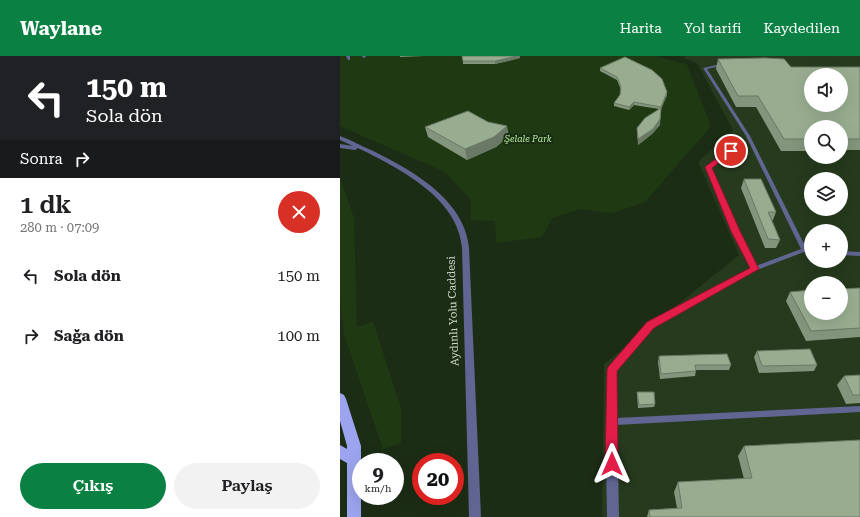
<!DOCTYPE html>
<html lang="tr">
<meta charset="utf-8">
<style>
:root{--surface:#fff;--page:#f2f2f2;--text:#202124;--muted:#757577;--accent:#0b8043}
body{margin:0;font-family:"Roboto Serif",serif;background:var(--page);color:var(--text);height:100vh;display:flex;flex-direction:column;font-size:15px;white-space:nowrap}
*{box-sizing:border-box;margin:0}
p{font-size:13px;color:var(--muted)}
.icon{flex:none;width:22px;height:22px;fill:none;stroke:currentColor;stroke-width:2;stroke-linecap:round;stroke-linejoin:round}
.map{position:relative;flex:1;overflow:hidden}
.drawer{display:flex;flex-direction:column;background:var(--surface);width:340px}
.drawer>*{flex:none}
.banner{background:#202124;color:#fff;overflow:hidden}
.buttons{position:absolute;left:464px;top:12px;display:grid;gap:8px}
.buttons a{display:grid;place-items:center;width:44px;height:44px;border-radius:50%;background:var(--surface);box-shadow:0 4px 16px #0002;font-size:20px}
.speed{position:absolute;left:12px;top:397px;display:flex;gap:8px;font-size:20px;font-weight:700;text-align:center}
.speed>*{display:grid;place-content:center;width:52px;height:52px;border-radius:50%;background:var(--surface);box-shadow:0 4px 16px #0002;line-height:1}
.speed small{font-size:10px;font-weight:400}
.speed .limit{border:6px solid #d22;background:#fff;color:#111}
.pin{position:absolute;display:grid;place-items:center;width:34px;height:34px;color:#fff;margin:-17px;border:2px solid #fff;border-radius:50%;box-shadow:0 1px 4px #0007}
.me{position:absolute;width:44px;margin:-22px;rotate:0deg;stroke-linejoin:round;filter:drop-shadow(0 0 3px #0008)}
.turn{display:flex;align-items:center;gap:14px;height:84px;padding:0 20px;font-size:18px}
.turn .icon{width:52px;height:52px;stroke-width:2.5}
.turn b{display:block;font-size:28px;line-height:34px}
.then{display:flex;align-items:center;height:38px;padding:0 20px;background:#0003;gap:8px;font-size:15px}
.round{display:grid;place-items:center;flex:none;width:42px;height:42px;border-radius:21px;background:var(--page)}
.head{display:flex;align-items:center;justify-content:space-between;height:68px;padding:0 20px}
h1{font-size:24px;font-weight:600;line-height:30px}
.action{display:flex;gap:8px;margin-top:auto;padding:8px 20px}
.action a{flex:1;height:46px;border-radius:24px;background:var(--accent);color:#fff;font-size:16px;font-weight:600;line-height:46px;text-align:center}
.action a+a{background:var(--page);color:var(--text)}
ul{padding:0;list-style:none}
li{display:flex;align-items:center;gap:12px;height:60px;padding:0 20px}
li div{flex:1}
li b{display:block;font-size:15px}
li em{font-style:normal}
header{display:flex;align-items:center;gap:24px;box-sizing:border-box;height:56px;padding:0 20px;background:var(--accent);color:#fff}
header strong{font-size:19px}
nav{display:flex;gap:22px;margin-inline-start:auto;font-size:14px}
main{display:flex;flex:1;min-height:0}
.map>svg:first-child{display:block}
</style>
<header>
<strong>Waylane</strong>
<nav><a>Harita</a><a>Yol tarifi</a><a>Kaydedilen</a></nav>
</header>
<main>
<section class="drawer">
<div class="banner">
<div class="turn"><svg class="icon" aria-label="left" viewBox="0 0 24 24"><path d="M17 20v-9H6M10 6l-5 5 5 5"/></svg><div><b>150 m</b>Sola dön</div></div>
<div class="then">Sonra<svg class="icon" aria-label="right" viewBox="0 0 24 24"><path d="M7 20v-9h11M14 6l5 5-5 5"/></svg></div>
</div>
<div class="head"><div><h1>1 dk</h1><p>280 m · 07:09</p></div><a class="round" style="background:#d93025;color:#fff"><svg class="icon" aria-label="close" viewBox="0 0 24 24"><path d="M6 6l12 12M18 6L6 18"/></svg></a></div>
<ul>
<li><svg class="icon" aria-label="left" viewBox="0 0 24 24"><path d="M17 20v-9H6M10 6l-5 5 5 5"/></svg><div><b>Sola dön</b></div><em>150 m</em></li>
<li><svg class="icon" aria-label="right" viewBox="0 0 24 24"><path d="M7 20v-9h11M14 6l5 5-5 5"/></svg><div><b>Sağa dön</b></div><em>100 m</em></li>
</ul>
<div class="action"><a>Çıkış</a><a>Paylaş</a></div>
</section>
<div class="map">
<svg width="520" height="461" viewBox="0 0 520 461">
<rect width="100%" height="100%" fill="#1c2d15"/>
<!-- built -->
<path fill="#263a1d" fill-rule="evenodd" d="M346 0H520V461H262L264 308 399 199 358 106 393 74 357 7 344 2ZM471 19H501V49H471ZM471 71H501V101H471ZM471 123H501V153H471ZM471 175H501V205H471ZM471 227H501V257H471Z"/>
<!-- green -->
<g fill="#1f3a13">
<polygon points="0,0 317,0 347,9 371,70 305,146 273,157 240,153 212,162 202,181 156,187 155,165 131,164 131,144 105,116 0,70"/>
<polygon points="0,122 14,162 17,271 33,266 61,352 61,387 43,393 4,278 0,245"/>
</g>
<g fill="none" stroke-linecap="round" stroke-linejoin="round">
<!-- service -->
<g fill="#606592" fill-rule="evenodd">
<polygon points="6,0 10,0 10,4 8,4"/>
<polygon points="22,0 26,0 26,1 23,2"/>
<polygon points="385,7 386,7 386,9 367,13 410,80 466,192 471,193 471,197 464,196 417,214 312,271 276,315 276,362 520,350 520,356 276,369 276,408 275,411 272,412 269,411 268,408 268,314 269,312 308,267 412,212 392,175 366,111 366,110 389,94 393,95 370,111 398,175 416,210 461,193 406,80 363,12"/>
<polygon points="501,195 520,196 520,200 501,199"/>
</g>
<!-- minor -->
<g fill="#606592" fill-rule="evenodd">
<path d="M0 80C11 84 21 90 31 94 70 113 125 143 129 192L141 461H129L122 192C118 141 58 112 18 92L15 94 0 92V88L13 90 0 84Z"/>
<polygon points="272,403 276,404 278,408 279,461 267,461 266,408 268,404"/>
</g>
<!-- primary -->
<polygon fill="#9ca4ef" fill-rule="evenodd" points="0,337 4,339 6,343 21,390 21,461 7,461 7,407 0,403 0,389 7,393 7,390 0,365"/>
</g>
<!-- wall -->
<g fill="#83957c">
<polygon points="60,0 84,0 60,1"/>
<polygon points="125,0 180,0 180,2 155,8 123,8 123,5"/>
<polygon points="378,3 451,11 520,11 520,94 501,94 501,71 471,71 471,95 441,95 416,51 396,51 376,13"/>
<polygon points="260,12 327,39 321,52 320,69 312,78 298,89 297,72 319,53 294,49 289,54 274,50 274,47 280,39 281,34 277,24 260,15"/>
<polygon points="85,71 169,80 156,91 127,104 88,81"/>
<polygon points="404,123 436,156 433,164 432,164 440,184 436,192 425,192 401,132"/>
<polygon points="520,232 520,281 466,285 446,245 450,236"/>
<polygon points="417,295 477,309 474,315 419,317 414,301"/>
<polygon points="319,300 391,309 389,314 356,314 355,320 320,323 318,306"/>
<polygon points="520,319 520,347 506,348 497,329 504,320"/>
<polygon points="297,336 315,348 314,351 298,352 297,339"/>
<polygon points="404,390 520,461 307,461 309,454 337,452 334,436 338,426 404,423 398,400"/>
</g>
<!-- shaded-wall -->
<g fill="#6a7965">
<polygon points="177,0 180,0 180,2 155,8 155,5"/>
<polygon points="327,36 327,39 321,54 321,51"/>
<polygon points="294,46 294,49 289,54 289,51"/>
<polygon points="320,63 320,69 312,78 298,89 298,83"/>
<polygon points="167,70 169,80 156,91 127,104 125,93"/>
</g>
<!-- building -->
<g fill="#98ad90" stroke="#6a7965" fill-rule="evenodd">
<polygon points="122,0 177,0 155,5 123,5"/>
<polygon points="285,1 312,14 322,23 327,36 321,51 294,46 289,51 274,47 280,39 281,31 277,21 260,12"/>
<path d="M425 2 444 3 451 11H520V83H501V71H471V83H444L418 40H398L378 3ZM471 19H501V49H471Z"/>
<polygon points="321,52 320,63 313,73 298,83 297,72 305,62"/>
<polygon points="128,55 148,66 167,70 154,81 125,93 85,71"/>
<polygon points="404,123 421,123 436,156 428,156 440,184 428,183"/>
<polygon points="520,232 520,272 471,275 450,236 471,234 471,257 501,257 501,233"/>
<polygon points="470,293 477,309 422,310 417,295"/>
<polygon points="387,298 391,309 355,309 356,315 321,318 319,300"/>
<polygon points="520,319 520,339 513,339 504,320"/>
<polygon points="297,336 314,336 315,348 299,349"/>
<polygon points="520,384 520,461 310,461 309,454 342,452 338,426 412,422 404,390"/>
</g>
<!-- route -->
<polygon fill="#e11d48" stroke="#92132f" points="389,93 394,95 372,112 400,175 419,213 314,272 277,315 278,408 276,413 272,415 267,413 265,408 267,314 268,311 307,266 410,212 391,175 365,111"/>
<g text-anchor="middle" dominant-baseline="central" stroke-width="4" stroke-linejoin="round" paint-order="stroke">
<!-- far-park labels -->
<g font-size="9" font-style="italic" fill="#b5f29c" stroke="#1c2d15">
<text x="188" y="83">Şelale Park</text>
</g>
<!-- street labels -->
<g font-size="11" fill="#cfdacb" stroke="#1c2d15">
<text transform="translate(113 255) rotate(-92)">Aydınlı Yolu Caddesi</text>
</g>
</g>
</svg>
<div class="buttons">
<a><svg class="icon" aria-label="sound" viewBox="0 0 24 24"><path d="M4 9h4l5-4v14l-5-4H4zM17 9q2 3 0 6"/></svg></a>
<a><svg class="icon" aria-label="search" viewBox="0 0 24 24"><circle cx="10" cy="10" r="6"/><path d="M15 15l6 6"/></svg></a>
<a><svg class="icon" aria-label="layers" viewBox="0 0 24 24"><path d="M12 4l9 5-9 5-9-5zM3 14l9 5 9-5"/></svg></a>
<a>+</a>
<a>−</a>
</div>
<div class="speed"><div>9<small>km/h</small></div><div class="limit">20</div></div>
<div class="pin" style="left:391px;top:95px;background:#d93025"><svg class="icon" aria-label="arrive" viewBox="0 0 24 24"><path d="M6 21V4h12l-3 4 3 4H6"/></svg></div>
<svg class="me" style="left:272px;top:408px" viewBox="-20 -20 40 40"><path d="M0-17L14 15 0 8-14 15z" fill="#e11d48" stroke="#fff" stroke-width="4"/></svg>
</div>
</main>
